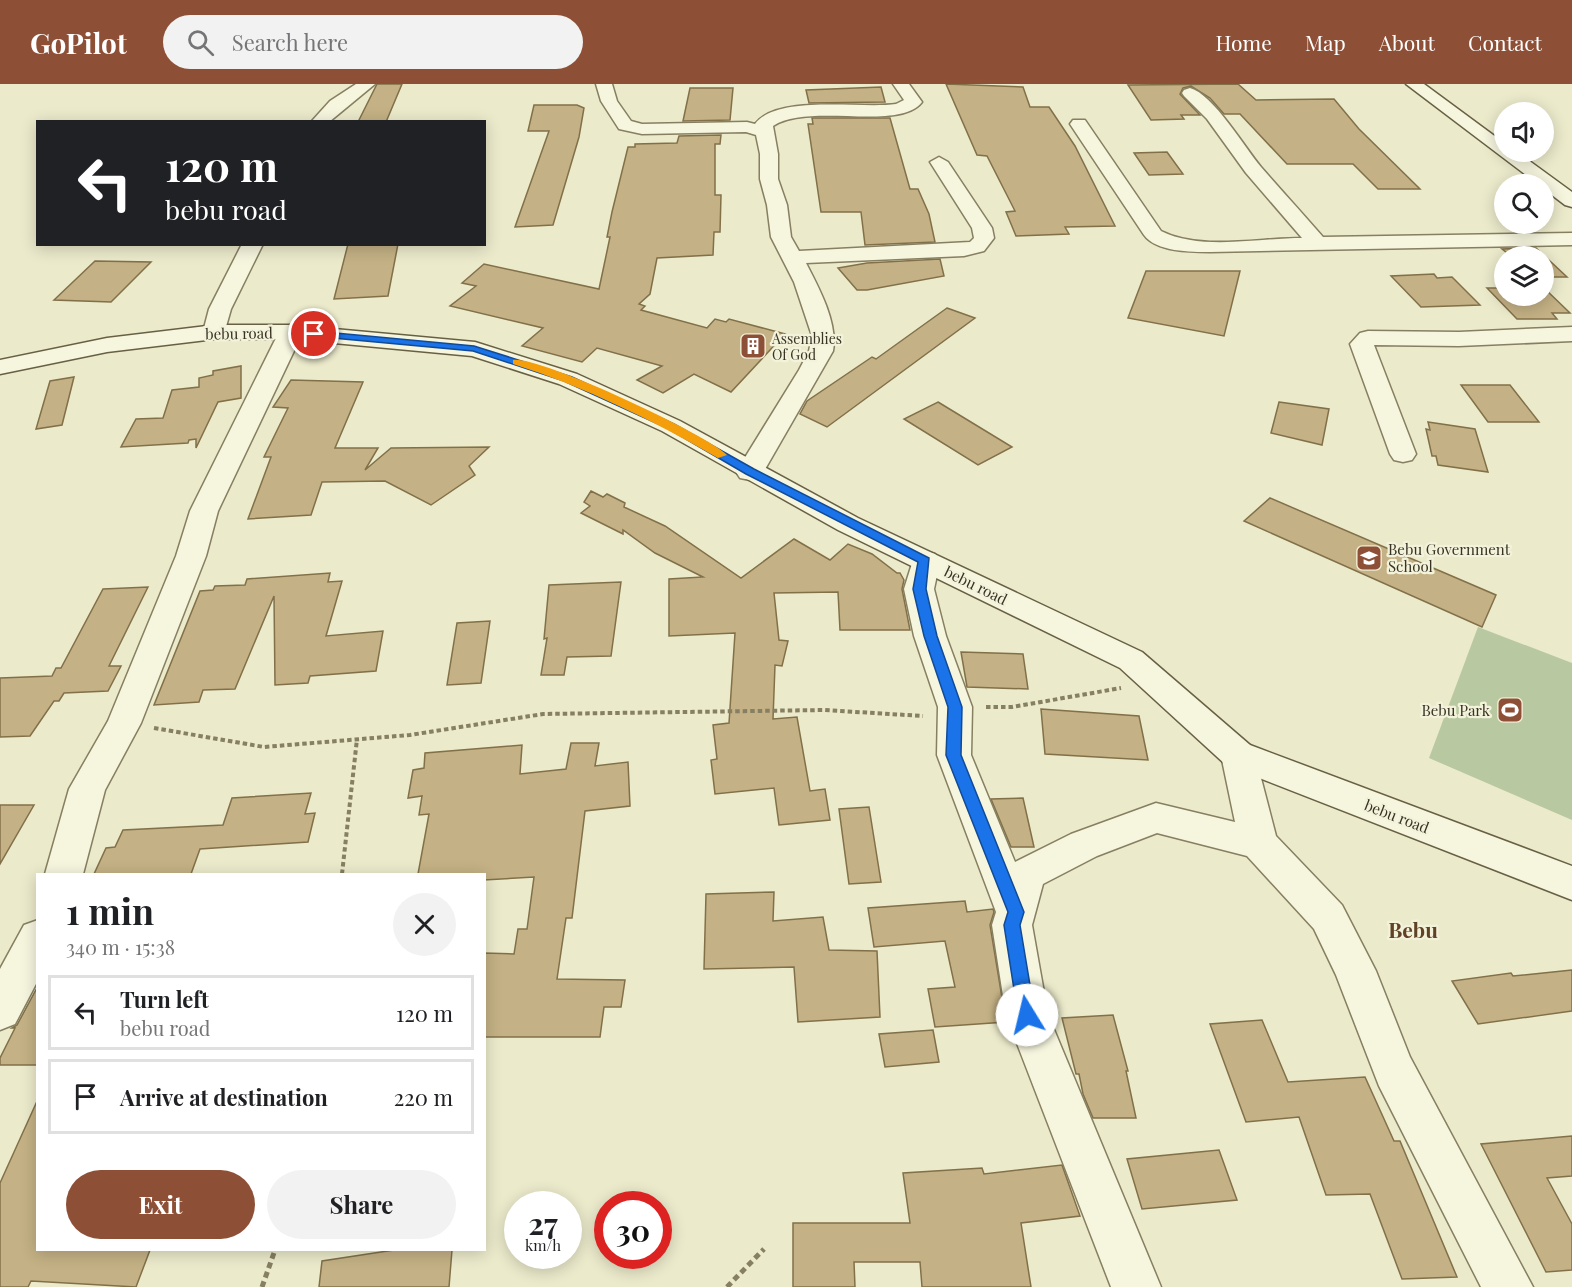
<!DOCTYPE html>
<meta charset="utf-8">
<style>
:root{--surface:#fff;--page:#f2f2f2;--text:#202124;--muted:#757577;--line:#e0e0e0;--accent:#8e4f37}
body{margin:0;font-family:"Playfair Display",serif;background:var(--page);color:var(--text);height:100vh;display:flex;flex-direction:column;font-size:22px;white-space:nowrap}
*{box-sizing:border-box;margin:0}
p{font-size:20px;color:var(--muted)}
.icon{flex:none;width:33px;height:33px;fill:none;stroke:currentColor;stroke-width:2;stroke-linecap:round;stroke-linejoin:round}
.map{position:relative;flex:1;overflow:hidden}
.panel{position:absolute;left:36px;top:789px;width:450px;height:378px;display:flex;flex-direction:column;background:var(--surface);border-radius:0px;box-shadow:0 3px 15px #0003}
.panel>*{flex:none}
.hud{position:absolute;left:36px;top:36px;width:450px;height:126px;border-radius:0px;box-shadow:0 3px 15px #0003;background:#202124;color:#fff;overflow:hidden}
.tools{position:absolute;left:1494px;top:18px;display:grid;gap:12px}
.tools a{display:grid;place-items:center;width:60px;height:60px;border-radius:50%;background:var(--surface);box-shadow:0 3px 15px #0003;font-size:30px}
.speed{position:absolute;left:504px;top:1107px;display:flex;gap:12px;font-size:30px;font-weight:700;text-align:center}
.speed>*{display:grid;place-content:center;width:78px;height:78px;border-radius:50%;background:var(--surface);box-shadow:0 3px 15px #0003;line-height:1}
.speed small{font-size:15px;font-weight:400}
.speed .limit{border:9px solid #d22;background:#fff;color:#111}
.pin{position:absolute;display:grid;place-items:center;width:51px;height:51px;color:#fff;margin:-26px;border:3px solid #fff;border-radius:50%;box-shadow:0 2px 6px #0007}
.me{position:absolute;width:66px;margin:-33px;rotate:351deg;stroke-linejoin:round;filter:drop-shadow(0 0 4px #0008)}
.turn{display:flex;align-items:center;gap:21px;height:126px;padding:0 30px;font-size:27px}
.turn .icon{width:78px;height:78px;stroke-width:2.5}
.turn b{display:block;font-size:42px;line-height:51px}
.round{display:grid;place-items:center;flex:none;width:63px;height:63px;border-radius:32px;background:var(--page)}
.headline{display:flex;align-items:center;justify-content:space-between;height:102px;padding:0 30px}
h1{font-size:36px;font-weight:700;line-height:45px}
.button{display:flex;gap:12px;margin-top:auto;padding:12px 30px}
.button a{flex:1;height:69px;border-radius:36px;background:var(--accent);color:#fff;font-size:24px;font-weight:700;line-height:69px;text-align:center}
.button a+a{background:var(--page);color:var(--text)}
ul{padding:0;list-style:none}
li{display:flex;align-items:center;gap:18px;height:75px;margin:0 12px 9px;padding:0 18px;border:3px solid var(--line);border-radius:0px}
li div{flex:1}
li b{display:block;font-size:22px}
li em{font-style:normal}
header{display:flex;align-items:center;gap:36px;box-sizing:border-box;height:84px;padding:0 30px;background:var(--accent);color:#fff}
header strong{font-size:28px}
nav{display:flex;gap:33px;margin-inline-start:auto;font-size:21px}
.search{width:420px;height:54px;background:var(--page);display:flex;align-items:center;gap:15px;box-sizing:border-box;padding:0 21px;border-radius:33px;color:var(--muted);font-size:22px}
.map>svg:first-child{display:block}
</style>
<header>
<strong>GoPilot</strong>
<div class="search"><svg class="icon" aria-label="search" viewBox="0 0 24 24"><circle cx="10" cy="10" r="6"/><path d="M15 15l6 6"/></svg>Search here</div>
<nav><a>Home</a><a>Map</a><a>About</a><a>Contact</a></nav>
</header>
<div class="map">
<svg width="1572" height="1203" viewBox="0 0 1572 1203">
<rect width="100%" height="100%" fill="#ebeacb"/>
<!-- green -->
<polygon fill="#b8c8a0" points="1478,543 1572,579 1572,736 1429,674"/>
<!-- building -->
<g fill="#c4b185" stroke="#827049" stroke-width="1.5">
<polygon points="377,0 402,0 386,38 358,38"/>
<polygon points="946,0 1023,3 1030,23 1049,23 1075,62 1115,142 1065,143 1069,150 1016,152 1006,128 1015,127 987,72 977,71"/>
<polygon points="1238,0 1256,16 1334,15 1359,45 1420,105 1378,105 1353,80 1287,80 1240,30 1224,30 1210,14 1191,2 1183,4 1180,10 1200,31 1181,31 1184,35 1151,36 1128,1"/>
<polygon points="881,3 885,18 809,19 806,6"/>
<polygon points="690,4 733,4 730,36 683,37"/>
<polygon points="534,21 577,21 584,24 579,53 553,141 515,143 549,47 528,47"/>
<polygon points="812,34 890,34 910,105 918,105 929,130 935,158 865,161 861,128 821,128 808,40 813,40"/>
<polygon points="721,51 720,60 715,60 715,111 721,111 720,148 714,148 713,171 657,174 650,210 639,220 645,222 641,226 707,244 715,235 726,238 729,235 785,250 731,308 694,290 663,309 637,296 662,282 597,264 582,278 522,262 543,244 450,222 476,202 462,199 484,180 599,205 610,153 607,153 612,128 628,63 635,63 635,60 677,59 679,52"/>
<polygon points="1167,68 1183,90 1149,91 1134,69"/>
<polygon points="348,160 398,160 388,212 334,215"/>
<polygon points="1536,164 1567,193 1544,193 1544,172 1511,172 1502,165"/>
<polygon points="940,175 944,192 867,206 857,206 838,184 867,179"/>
<polygon points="95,177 151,178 111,218 54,216"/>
<polygon points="1146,187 1240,187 1224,252 1128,234"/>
<polygon points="1434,190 1437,194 1452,193 1480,221 1421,223 1391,192"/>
<polygon points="1487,204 1504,204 1504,212 1544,212 1544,204 1570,229 1552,229 1557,235 1517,235"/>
<polygon points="947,224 975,234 827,343 800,330 807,317 872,273 876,275"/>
<polygon points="241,282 241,314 218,318 196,364 196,355 189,356 188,359 121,363 136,335 163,334 172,306 199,303 199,294 213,291 213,287"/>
<polygon points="74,293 62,341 36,345 50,297"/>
<polygon points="291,296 363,298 335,364 378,364 365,386 391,364 489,363 469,382 475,391 431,421 385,397 322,398 311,431 248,435 271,373 264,373 288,324 273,323"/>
<polygon points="1461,301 1510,301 1539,338 1488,338"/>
<polygon points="938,318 1012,363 978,381 904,335"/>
<polygon points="1279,318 1329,325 1322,361 1271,349"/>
<polygon points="1428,338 1475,345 1488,388 1438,381 1436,372 1432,372 1426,345 1430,346"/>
<polygon points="591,407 603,413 607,410 625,419 624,423 665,442 741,494 794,455 830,476 848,460 872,470 897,489 900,489 904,496 902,505 910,546 840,546 838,508 774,509 779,556 788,557 782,582 775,581 773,635 797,633 810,707 825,705 830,736 779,741 774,704 715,710 711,676 717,675 713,641 729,639 735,549 669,552 669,495 703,493 655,469 623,446 623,450 581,429 590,422 584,418"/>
<polygon points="1270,414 1496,511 1482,543 1244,437"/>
<polygon points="330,489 328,498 342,497 326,552 383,547 376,587 310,592 308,599 275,601 274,512 235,605 203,606 199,618 154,621 200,507 213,506 215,502 245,501 247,495"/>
<polygon points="621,498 611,572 567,573 564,591 541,591 547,554 544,555 549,501"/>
<polygon points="148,503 109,582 121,582 108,607 64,609 59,617 54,617 30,652 0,653 0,594 52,592 56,584 61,584 103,505"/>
<polygon points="490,537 481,599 447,601 457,539"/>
<polygon points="961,568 1023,570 1028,605 967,603"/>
<polygon points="1041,625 1139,632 1148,676 1045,670"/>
<polygon points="571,659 599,659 595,682 628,678 630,722 585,727 572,834 566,834 557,895 625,896 621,923 604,923 600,953 484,953 484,869 514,870 518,845 527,845 534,793 484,796 484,790 418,790 429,730 419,731 422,712 408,714 413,686 424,684 425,669 522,661 520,690 566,685"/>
<polygon points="311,709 305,730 315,729 308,758 200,765 191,790 94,790 106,764 115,763 123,746 223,741 232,714"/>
<polygon points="1023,714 1034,763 1011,763 991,715"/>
<polygon points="0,721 34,721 0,780"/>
<polygon points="869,723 881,798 849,800 839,725"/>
<polygon points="774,808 773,837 823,833 829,866 877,867 880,933 798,938 794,883 704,885 706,810"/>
<polygon points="965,817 967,828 993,825 994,828 990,841 1006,938 935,943 928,905 955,903 945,857 874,863 868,824"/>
<polygon points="1572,886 1572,927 1478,940 1452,897 1511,889 1513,892"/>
<polygon points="38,902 38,981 0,981 0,974 15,944 12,944 17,941"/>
<polygon points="1113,931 1128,987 1126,987 1136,1034 1093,1034 1083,1010 1079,990 1076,990 1062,934"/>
<polygon points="1262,936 1288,998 1365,993 1394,1057 1400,1057 1457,1193 1402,1195 1370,1110 1326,1111 1299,1033 1246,1038 1210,940"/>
<polygon points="933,946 939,978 885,983 879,950"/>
<polygon points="38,1015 38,1166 150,1166 136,1203 31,1197 28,1203 0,1203 0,1099"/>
<polygon points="1572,1052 1572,1092 1547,1094 1572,1140 1572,1186 1546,1188 1481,1060"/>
<polygon points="1219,1066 1237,1116 1142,1125 1127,1075"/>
<polygon points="1062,1081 1080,1132 1021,1139 1031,1203 922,1203 920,1178 854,1178 855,1203 793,1203 793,1139 910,1139 903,1089 982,1084 984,1090"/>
<polygon points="394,1166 452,1166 449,1203 319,1203 322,1177"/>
</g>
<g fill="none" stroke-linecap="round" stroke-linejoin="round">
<!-- street casing -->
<g stroke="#867f61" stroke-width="3">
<g id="street">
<polygon points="356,0 375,0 329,38 311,38 330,17"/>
<path d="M596 0H612L617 17 631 37 642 40 747 38 755 40C777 10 861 25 896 20L904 16 893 0H909L922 18C899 48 809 18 773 42L778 70V95L787 121 791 153 799 167 970 158 974 154 972 144 930 78 939 73 948 78 992 144 994 154 984 167 964 172 806 179C819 204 838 239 833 267L760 394 750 396 740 394 736 388 799 286 809 267 812 252 794 198 771 153 767 121 760 95V70L756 51 746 48 642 50 619 45 601 17Z"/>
<path d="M1190 4C1213 10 1245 64 1261 83 1282 107 1303 130 1323 153L1572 149V161L1210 168C1191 168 1156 168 1144 151L1070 40 1073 36H1085L1161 147C1201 167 1258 154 1302 154L1246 89 1207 35 1184 12 1182 9 1184 6Z"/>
<polygon points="242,160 263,160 231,225 223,253 207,253 203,248 209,225"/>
<polygon points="291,241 299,243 303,248 218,427 206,472 141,639 105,706 83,790 45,790 69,705 108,637 176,472 190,427 279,248 283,243"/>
<polygon points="1572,243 1572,257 1459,262 1374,261 1416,370 1412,376 1403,378 1394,376 1390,370 1350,260 1360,249 1368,247 1459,248"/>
<polygon points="925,467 935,470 940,477 934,505 946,552 972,623 971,671 1015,778 1071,750 1156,719 1235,738 1221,671 1226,661 1238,657 1250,661 1255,671 1276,752 1342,821 1376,887 1410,973 1533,1203 1481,1203 1379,1002 1336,891 1314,845 1247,772 1157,749 1097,772 1043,800 1032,841 1048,931 1161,1203 1111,1203 1006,931 992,841 996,828 937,671 938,623 914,552 904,505 915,470"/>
<polygon points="38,836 38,896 15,940 0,946 0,885 24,841"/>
</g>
</g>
<!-- secondary casing -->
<g stroke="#686044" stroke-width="3">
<g id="secondary">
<polygon points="1406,0 1424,0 1504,59 1504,68 1517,68 1572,108 1572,123 1565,121 1544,105 1544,100 1538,100"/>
<polygon points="215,241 291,241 475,258 577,290 680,337 858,434 1142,568 1250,661 1572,782 1572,816 1226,681 1120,584 838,446 662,347 559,300 472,272 291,255 215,255 107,268 0,290 0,276 107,254"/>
</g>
</g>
<!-- path-far1 -->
<g stroke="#867f61" stroke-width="4" stroke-dasharray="4.5 3" stroke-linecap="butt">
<polyline points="986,623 1012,623 1121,604"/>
<polyline points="154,644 264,663 410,651 543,630 824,626 923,632"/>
<polyline points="342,790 357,655"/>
</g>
<!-- path -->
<g stroke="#867f61" stroke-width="5" stroke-dasharray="6 4" stroke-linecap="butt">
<polyline points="262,1203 275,1166"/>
<polyline points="727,1203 764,1165"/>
</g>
<!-- street -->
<use href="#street" fill="#f6f5de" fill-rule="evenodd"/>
<!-- secondary -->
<use href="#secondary" fill="#f6f5de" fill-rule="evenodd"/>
</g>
<!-- route -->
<polygon fill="#1a73e8" stroke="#114b97" stroke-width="1.5" points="314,247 474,262 572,293 674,340 754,385 929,474 926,505 937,552 962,623 961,671 1024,828 1020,841 1035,931 1033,937 1027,939 1021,937 1018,931 1004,841 1008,828 946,671 948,623 924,552 913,505 918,478 746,390 667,344 564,297 473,267 311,252 309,250"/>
<!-- slow -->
<path fill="#f59e0b" d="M513 276C540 272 706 350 727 371L718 374C652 336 585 303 513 280Z"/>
<!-- icons -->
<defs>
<g id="building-square" transform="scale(1.35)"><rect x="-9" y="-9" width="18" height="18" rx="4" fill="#8e4f37" stroke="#f3f2da"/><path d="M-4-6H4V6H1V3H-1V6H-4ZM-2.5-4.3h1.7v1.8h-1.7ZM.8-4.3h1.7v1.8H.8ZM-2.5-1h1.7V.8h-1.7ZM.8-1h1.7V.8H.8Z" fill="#fff"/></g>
<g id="school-square" transform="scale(1.35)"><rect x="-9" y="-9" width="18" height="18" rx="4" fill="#8e4f37" stroke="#f3f2da"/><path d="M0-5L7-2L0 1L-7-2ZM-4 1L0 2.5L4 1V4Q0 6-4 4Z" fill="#fff"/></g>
<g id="stadium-square" transform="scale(1.35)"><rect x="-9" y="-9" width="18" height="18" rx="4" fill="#8e4f37" stroke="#f3f2da"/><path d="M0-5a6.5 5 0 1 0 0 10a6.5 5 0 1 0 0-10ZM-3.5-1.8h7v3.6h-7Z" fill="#fff"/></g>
</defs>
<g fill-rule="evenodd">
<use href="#building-square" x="753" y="262"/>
<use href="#school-square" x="1369" y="474"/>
<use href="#stadium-square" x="1510" y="626"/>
</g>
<g text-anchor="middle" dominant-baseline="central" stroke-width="4.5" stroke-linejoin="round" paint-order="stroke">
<!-- far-poi labels -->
<g font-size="14" fill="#383323" stroke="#f3f2da" text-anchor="start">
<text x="772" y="254">Assemblies<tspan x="772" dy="16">Of God</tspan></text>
</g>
<!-- street labels -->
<g font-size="15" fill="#383323" stroke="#f3f2da">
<text transform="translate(239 249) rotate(-1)">bebu road</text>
<text transform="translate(976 501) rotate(26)">bebu road</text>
<text transform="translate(1397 732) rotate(21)">bebu road</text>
</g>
<!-- poi labels -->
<g font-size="15" fill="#383323" stroke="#f3f2da" text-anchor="start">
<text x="1388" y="465">Bebu Government<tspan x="1388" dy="17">School</tspan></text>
<text x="1490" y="626" text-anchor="end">Bebu Park</text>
</g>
<!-- near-quarter labels -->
<g font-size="21" font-weight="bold" fill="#604327" stroke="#f3f2da">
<text x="1413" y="845">Bebu</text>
</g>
</g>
</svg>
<div class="tools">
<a><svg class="icon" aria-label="sound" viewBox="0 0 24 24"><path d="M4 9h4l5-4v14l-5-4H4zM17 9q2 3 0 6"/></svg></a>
<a><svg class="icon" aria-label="search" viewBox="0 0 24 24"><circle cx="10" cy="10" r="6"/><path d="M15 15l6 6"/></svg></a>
<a><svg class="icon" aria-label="layers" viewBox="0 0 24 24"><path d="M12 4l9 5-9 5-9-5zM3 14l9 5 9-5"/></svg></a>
</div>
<div class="speed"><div>27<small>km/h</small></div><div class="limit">30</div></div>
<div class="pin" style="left:314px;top:250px;background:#d93025"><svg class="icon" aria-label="arrive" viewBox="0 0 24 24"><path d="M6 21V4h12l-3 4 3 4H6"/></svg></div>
<svg class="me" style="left:1027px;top:931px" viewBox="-20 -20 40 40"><circle r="19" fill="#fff"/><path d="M0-13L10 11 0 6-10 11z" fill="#1a73e8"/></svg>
<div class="hud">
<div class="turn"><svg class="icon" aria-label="left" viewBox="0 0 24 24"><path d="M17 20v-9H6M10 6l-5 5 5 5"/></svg><div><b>120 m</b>bebu road</div></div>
</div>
<section class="panel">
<div class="headline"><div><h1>1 min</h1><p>340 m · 15:38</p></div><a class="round"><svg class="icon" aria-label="close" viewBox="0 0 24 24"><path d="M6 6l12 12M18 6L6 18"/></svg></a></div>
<ul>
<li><svg class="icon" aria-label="left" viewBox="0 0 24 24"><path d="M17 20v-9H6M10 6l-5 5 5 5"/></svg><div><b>Turn left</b><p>bebu road</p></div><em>120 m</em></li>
<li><svg class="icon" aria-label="arrive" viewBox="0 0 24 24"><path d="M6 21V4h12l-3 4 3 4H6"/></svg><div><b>Arrive at destination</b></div><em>220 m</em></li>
</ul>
<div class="button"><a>Exit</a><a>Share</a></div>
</section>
</div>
